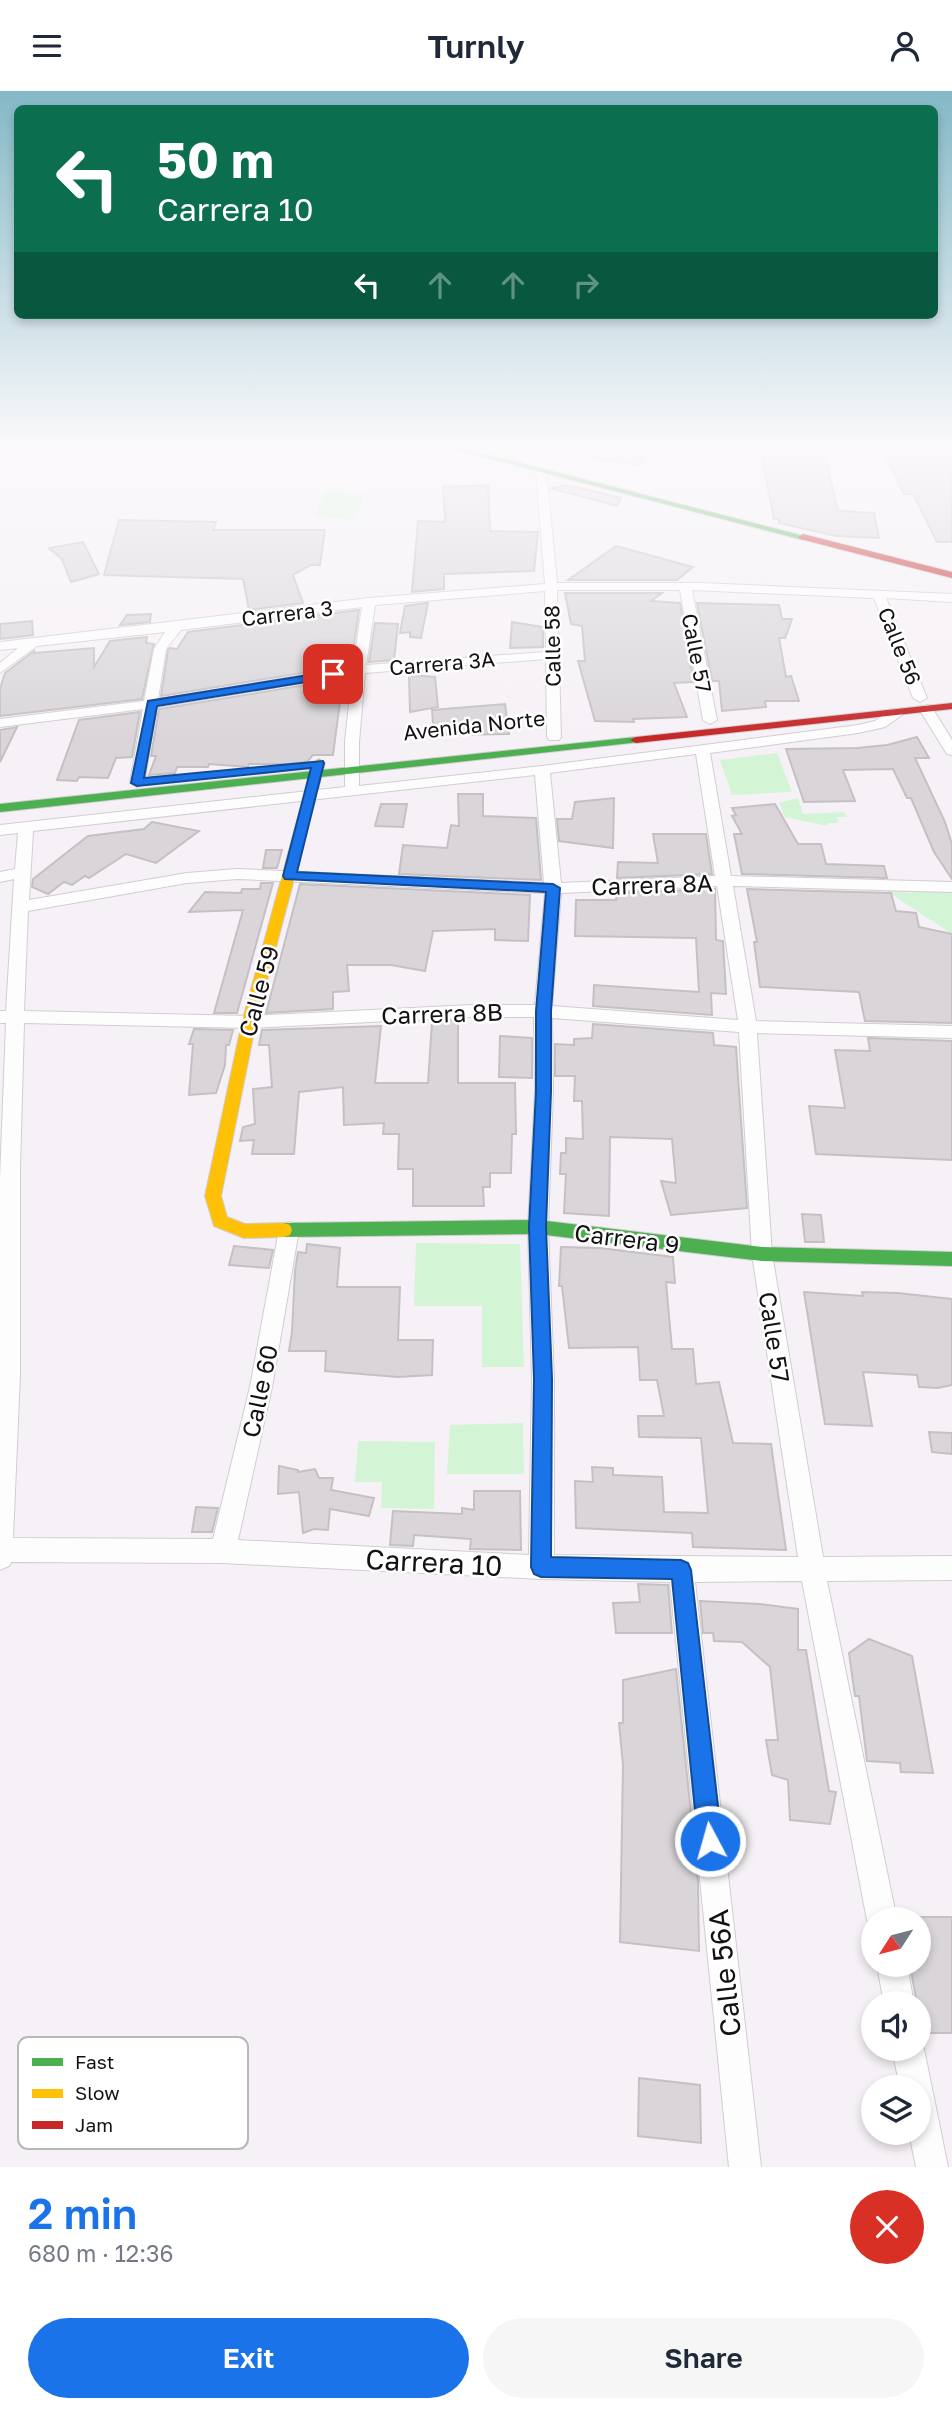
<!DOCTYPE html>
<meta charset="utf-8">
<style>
:root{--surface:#fff;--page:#f6f6f7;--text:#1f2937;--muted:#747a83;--accent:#1a73e8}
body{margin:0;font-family:"Golos Text",sans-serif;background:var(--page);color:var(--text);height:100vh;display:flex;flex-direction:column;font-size:26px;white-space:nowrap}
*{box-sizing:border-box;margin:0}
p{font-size:23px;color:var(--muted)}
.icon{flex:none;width:38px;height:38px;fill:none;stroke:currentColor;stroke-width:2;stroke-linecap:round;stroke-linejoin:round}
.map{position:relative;height:2076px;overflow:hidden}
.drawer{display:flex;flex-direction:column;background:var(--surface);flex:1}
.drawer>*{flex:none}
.top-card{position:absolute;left:14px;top:14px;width:924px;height:214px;border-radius:10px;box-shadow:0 4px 10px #0003;background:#0b6e4f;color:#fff;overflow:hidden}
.needle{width:46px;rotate:234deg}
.fabs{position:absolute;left:861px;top:1816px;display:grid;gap:14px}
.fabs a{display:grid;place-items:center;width:70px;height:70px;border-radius:50%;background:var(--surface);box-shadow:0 4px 10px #0003;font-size:35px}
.pin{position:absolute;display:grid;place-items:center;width:60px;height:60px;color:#fff;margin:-30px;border-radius:14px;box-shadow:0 4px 10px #0006}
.me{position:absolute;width:77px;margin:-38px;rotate:354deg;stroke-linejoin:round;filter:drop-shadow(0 0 5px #0008)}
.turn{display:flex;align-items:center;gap:24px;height:147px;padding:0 28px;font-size:32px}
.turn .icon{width:91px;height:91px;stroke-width:2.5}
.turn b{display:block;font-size:49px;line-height:60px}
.lanes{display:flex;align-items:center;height:66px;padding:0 28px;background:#0003;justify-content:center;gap:35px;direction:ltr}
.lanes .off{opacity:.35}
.round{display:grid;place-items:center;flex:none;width:74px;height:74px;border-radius:37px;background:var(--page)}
.summary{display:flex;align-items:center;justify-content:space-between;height:119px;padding:0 28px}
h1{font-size:42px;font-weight:600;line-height:52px;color:var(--accent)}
.cta{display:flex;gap:14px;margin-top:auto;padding:14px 28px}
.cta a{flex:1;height:80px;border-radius:42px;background:var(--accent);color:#fff;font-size:28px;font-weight:600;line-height:80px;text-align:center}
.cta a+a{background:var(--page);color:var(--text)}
header{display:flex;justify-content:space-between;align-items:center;height:91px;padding:0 28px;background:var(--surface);font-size:32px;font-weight:600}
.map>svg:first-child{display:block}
</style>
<header><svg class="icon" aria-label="menu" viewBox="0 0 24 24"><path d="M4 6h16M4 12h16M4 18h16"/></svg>Turnly<svg class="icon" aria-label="person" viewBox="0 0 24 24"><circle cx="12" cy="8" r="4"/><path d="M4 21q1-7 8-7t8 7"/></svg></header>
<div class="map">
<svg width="952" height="2076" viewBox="0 0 952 2076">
<rect width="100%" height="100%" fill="#f6f1f6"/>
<!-- green -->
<g fill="#d4f4d6">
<polygon points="326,400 365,403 355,428 314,426"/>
<polygon points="777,662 792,701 732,704 720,669"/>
<polygon points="798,707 803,723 844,721 847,726 837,726 838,732 827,732 827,735 785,726 779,712"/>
<polygon points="952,797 952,843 885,799 912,802 911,798"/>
<polygon points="416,1152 520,1153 524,1276 482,1276 482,1215 414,1215"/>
<polygon points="523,1332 524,1383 447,1383 450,1334"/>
<polygon points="358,1350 435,1351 434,1418 381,1417 382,1391 355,1391"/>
</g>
<!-- building -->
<g fill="#d9d5d9" stroke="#c4c0c4" stroke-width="2">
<polygon points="589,355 652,355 641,374 589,367"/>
<polygon points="760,355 819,355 828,377 838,420 874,422 879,447 836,445 779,432 779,428 774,428"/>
<polygon points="881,355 943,355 952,372 952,451 937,451 913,403 904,403"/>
<polygon points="488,394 490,440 538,441 534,480 444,483 444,498 412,501 418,430 445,431 443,396"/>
<polygon points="568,394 621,407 617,415 550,397"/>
<polygon points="119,429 216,431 213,439 325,439 320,474 311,474 293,484 303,512 249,519 243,488 104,484"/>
<polygon points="83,451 99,483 71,491 62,468 49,457"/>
<polygon points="616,455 693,476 677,489 568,489"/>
<polygon points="565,502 662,502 651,510 680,512 694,591 674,592 687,626 633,628 634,631 595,630 578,570 585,570 582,535 571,533"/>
<polygon points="428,512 421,547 410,546 410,541 400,542 405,515"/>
<polygon points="697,512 779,514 782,528 792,528 785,547 779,547 786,586 791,585 799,610 765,610 766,616 722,620 719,590 712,590"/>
<polygon points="359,519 351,574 161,605 168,559 170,557 177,558 188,541"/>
<polygon points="151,523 150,531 120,534 127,524"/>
<polygon points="32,530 33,544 0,548 0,533"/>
<polygon points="512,531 543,536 543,556 510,557"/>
<polygon points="375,532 398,533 394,569 369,571"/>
<polygon points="147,546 146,552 154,553 142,608 0,625 0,598 5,582 34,560 34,562 94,557 94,576 110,550"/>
<polygon points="409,584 435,586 438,616 410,621"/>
<polygon points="343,588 333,664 313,664 307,671 287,673 249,673 248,676 209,673 208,676 177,676 175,682 149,684 156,665 151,665 159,618"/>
<polygon points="505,613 509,643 434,644 432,619"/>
<polygon points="140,621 132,666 116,667 108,687 79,686 77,690 57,689 79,629"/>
<polygon points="17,636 0,671 0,639"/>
<polygon points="917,646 929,667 915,667 945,731 952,753 952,788 934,761 911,707 907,707 893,678 843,679 855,710 804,711 786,658 857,657 887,654"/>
<polygon points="458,703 483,703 483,725 536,727 541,789 399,783 403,754 447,757 451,734 459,735"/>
<polygon points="614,707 613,757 559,750 557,728 572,728 575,711"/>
<polygon points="381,713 407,713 403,736 375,735"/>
<polygon points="775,713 798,753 821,753 826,773 884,775 887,787 742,783 734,743 742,743 732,725 736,724 732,717"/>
<polygon points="152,731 199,740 156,772 126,763 89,787 85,785 72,794 64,791 48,803 32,796 33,788 88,745 144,738"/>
<polygon points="653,743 706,743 712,783 617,787 618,771 658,772"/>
<polygon points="266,759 282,759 277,777 263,777"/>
<polygon points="261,792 273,792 237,922 214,922 243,819 189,821 205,801 241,802 242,798 260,798"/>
<polygon points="300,793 530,804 528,850 495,849 495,838 433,840 425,880 391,874 347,874 349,900 333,901 333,918 266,922"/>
<polygon points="715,798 716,849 723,850 726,903 711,902 712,924 593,915 594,894 699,901 696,847 575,845 576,809 616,809 617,802"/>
<polygon points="747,798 891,802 896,820 916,822 919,836 952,843 952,932 865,930 859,901 760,896 754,851 757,851"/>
<polygon points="458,929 458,992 515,992 516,1043 512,1043 511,1082 490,1082 490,1096 483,1096 484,1115 413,1115 413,1078 398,1078 399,1043 383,1043 384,1032 344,1034 343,996 299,1001 294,1063 252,1063 254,1049 240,1050 243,1036 255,1033 253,998 272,996 269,954 259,954 262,939 381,935 375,992 428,992 432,931"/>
<polygon points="593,933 713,942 714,954 736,956 747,1117 671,1124 661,1090 676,1092 672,1048 610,1046 609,1125 564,1122 566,1083 560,1083 561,1062 566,1062 566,1047 583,1048 582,1010 574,1010 575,985 555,985 555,953 574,954 574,948 592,947"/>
<polygon points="194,938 233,939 229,954 226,954 225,974 216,1002 189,1004 193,953 189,953"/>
<polygon points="500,945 532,947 532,987 499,986"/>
<polygon points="868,947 952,950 952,1069 816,1063 809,1015 845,1017 835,959 870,960"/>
<polygon points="802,1123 821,1124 824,1151 805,1151"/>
<polygon points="307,1153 340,1157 337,1196 400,1196 398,1249 433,1249 432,1284 398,1286 325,1280 326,1260 289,1260 292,1241 295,1180 298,1161 306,1162"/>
<polygon points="234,1155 273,1159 269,1177 229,1174"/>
<polygon points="561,1156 600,1157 673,1166 675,1192 666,1191 672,1258 693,1258 696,1293 719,1291 733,1352 771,1353 786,1459 693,1456 692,1442 576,1437 575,1390 593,1391 592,1376 613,1377 613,1384 662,1386 664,1421 708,1422 701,1347 639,1346 638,1325 664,1325 657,1289 640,1289 638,1256 569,1257 562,1195 559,1195"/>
<polygon points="804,1201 863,1205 862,1201 898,1202 952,1208 952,1294 938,1297 919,1296 917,1284 863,1281 872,1335 825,1333"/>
<polygon points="929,1341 952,1342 952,1363 932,1361"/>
<polygon points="279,1375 298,1379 298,1381 315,1378 319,1387 333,1387 331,1399 374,1407 369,1425 330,1418 328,1439 314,1438 303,1442 299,1401 278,1403"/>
<polygon points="474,1400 520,1400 521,1459 470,1458 471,1448 414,1444 413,1455 390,1454 393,1420 462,1423 462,1417 474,1419"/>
<polygon points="196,1416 218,1417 212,1441 192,1441"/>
<polygon points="638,1493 668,1494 672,1542 616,1542 613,1512 640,1511"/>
<polygon points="700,1510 760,1513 798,1518 798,1559 806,1559 829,1700 836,1701 830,1733 790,1729 788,1689 772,1684 766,1649 778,1649 770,1576 742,1551 714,1550 713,1542 703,1542"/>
<polygon points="869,1548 912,1565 933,1682 901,1681 900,1672 867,1670 859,1605 855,1605 849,1562"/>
<polygon points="676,1578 698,1791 699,1860 620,1851 623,1674 619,1632 623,1632 623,1589"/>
<polygon points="919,1826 952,1826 952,1942 919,1942 919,1913 917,1913 910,1874 919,1874"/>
<polygon points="639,1987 700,1994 701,2052 638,2045"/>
</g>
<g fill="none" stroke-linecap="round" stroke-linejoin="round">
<!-- street casing -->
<g stroke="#d1cdd2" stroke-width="2">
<g id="street">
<path d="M541 376 546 379 557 492H701L952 503V511L886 507 927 607 920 611 913 607 874 507 692 499 717 629 710 633 703 629 680 499H557L561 646 559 649H549L547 646 546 568 365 582 359 651V695L542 675 858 634 875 630 892 618H902V624L885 636 858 642 710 662 731 785 952 791V801L733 795 756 930 952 935V947L757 942 772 1163 823 1466 952 1465V1489L827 1490 897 1829H873V1840L867 1829 802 1490 695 1491 761 2076H729L670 1491 541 1488 223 1472 11 1471 9 1475 0 1479V1088L6 932H0V920H6L14 788 0 791V781L15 778 18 742 0 744V734L345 696V651L352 584 157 616 144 692 137 696 130 692 143 618 0 636V628L144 610 154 558 165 541 37 555 0 582V572L18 557 0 559V551L369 507 545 493 536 379ZM545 500 546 561 366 574 375 514ZM362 516 353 576 158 608 166 558 181 539ZM696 663 715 785 561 792 550 682ZM535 684 544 792 237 778 187 782 29 809 33 740ZM237 788 545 802 535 914H472L249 925 24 920 28 820 187 792ZM717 795 738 929 552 915 561 802ZM472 926H534L535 1000 528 1136 532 1288 529 1464 238 1449 272 1296 299 1139 296 1133 289 1131 282 1133 279 1139 250 1296 213 1448 13 1447 20 1284V1078L24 932 249 937ZM552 927 739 941 752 1163 798 1466 554 1464V1288L548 1136 553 1000Z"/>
<polygon points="926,614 931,615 952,649 952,664 947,663 919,618"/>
<polygon points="877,1874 907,1874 914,1913 884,1913"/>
<polygon points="919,1947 924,1958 948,2076 916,2076 909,2042 919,2042 919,1997 900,1997 892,1958 919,1958"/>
</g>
</g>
<!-- fast casing -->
<g stroke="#d1cdd2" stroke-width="2">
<g id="fast">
<polygon points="441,355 455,355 808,446 803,449"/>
<polygon points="636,646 640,647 640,651 0,721 0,713"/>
<polygon points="538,1129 762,1156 952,1161 952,1175 762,1170 538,1143 284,1146 278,1144 276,1139 278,1134 284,1132"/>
</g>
</g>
<!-- slow casing -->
<g stroke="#d1cdd2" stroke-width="2">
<polygon id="slow" points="319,668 325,672 256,931 221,1105 227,1126 245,1133 284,1132 290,1134 292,1139 290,1144 284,1146 244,1147 214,1135 205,1105 242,931 313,672"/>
</g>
<!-- jam casing -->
<g stroke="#d1cdd2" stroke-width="2">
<g id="jam">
<polygon points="803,443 952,481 952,487 800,448 798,446"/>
<polygon points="952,612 952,618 636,652 630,649 636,646"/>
</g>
</g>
<!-- street -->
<use href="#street" fill="#fefdfe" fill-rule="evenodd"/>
<!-- fast -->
<use href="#fast" fill="#4caf50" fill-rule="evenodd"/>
<!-- slow -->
<use href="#slow" fill="#ffc107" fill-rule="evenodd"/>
<!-- jam -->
<use href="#jam" fill="#c62828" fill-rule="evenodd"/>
</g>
<!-- sky -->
<linearGradient id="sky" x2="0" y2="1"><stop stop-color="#84b8c6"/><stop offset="0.55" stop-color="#fbf9fb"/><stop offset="1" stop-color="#fbf9fb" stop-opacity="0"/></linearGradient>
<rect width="952" height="646" fill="url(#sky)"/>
<!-- route -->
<polygon fill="#1a73e8" stroke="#114b97" stroke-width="2" points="333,580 337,581 337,586 157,615 144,687 323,670 324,672 297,781 553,793 560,797 551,920 551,1000 546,1136 552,1288 551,1466 681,1469 688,1472 691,1479 722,1750 719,1759 710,1762 702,1759 698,1750 672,1488 541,1486 534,1483 531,1476 534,1288 529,1136 536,1000 536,920 546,801 285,788 283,785 311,677 137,695 131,692 148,610"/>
<g text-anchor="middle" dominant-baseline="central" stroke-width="5" stroke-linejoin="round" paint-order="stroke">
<!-- far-street labels -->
<g font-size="21" fill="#141115" stroke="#fff">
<text transform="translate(287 522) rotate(-7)">Carrera 3</text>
<text transform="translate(552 555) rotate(-91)">Calle 58</text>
<text transform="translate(900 555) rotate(68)">Calle 56</text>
<text transform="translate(697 562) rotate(79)">Calle 57</text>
<text transform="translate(442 572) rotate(-5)">Carrera 3A</text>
<text transform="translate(474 634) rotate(-6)">Avenida Norte</text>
</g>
<!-- street labels -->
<g font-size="24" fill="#141115" stroke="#fff">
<text transform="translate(652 793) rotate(-2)">Carrera 8A</text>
<text transform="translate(258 900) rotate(-75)">Calle 59</text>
<text transform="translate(442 922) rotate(-2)">Carrera 8B</text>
<text transform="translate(627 1147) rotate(7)">Carrera 9</text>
<text transform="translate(775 1246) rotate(81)">Calle 57</text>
<text transform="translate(259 1300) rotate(-78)">Calle 60</text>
</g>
<!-- near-street labels -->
<g font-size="28" fill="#141115" stroke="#fff">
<text transform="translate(434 1471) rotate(3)">Carrera 10</text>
<text transform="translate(724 1882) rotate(-96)">Calle 56A</text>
</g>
</g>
<!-- legend -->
<rect x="18" y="1946" width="230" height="112" rx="10" fill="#fff" stroke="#b8b8b9" stroke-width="2"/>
<rect x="32" y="1967" width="31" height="8" fill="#4caf50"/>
<rect x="32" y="1998" width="31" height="9" fill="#ffc107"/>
<rect x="32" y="2030" width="31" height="8" fill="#c62828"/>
<g font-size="19" fill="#141115">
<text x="75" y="1978">Fast</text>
<text x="75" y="2009">Slow</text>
<text x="75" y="2041">Jam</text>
</g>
</svg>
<div class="fabs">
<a><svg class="needle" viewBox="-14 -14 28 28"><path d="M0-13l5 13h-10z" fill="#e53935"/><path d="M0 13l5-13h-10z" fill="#747a83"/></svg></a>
<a><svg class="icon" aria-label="sound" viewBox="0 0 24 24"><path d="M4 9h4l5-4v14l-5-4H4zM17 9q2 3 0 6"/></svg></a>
<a><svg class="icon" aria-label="layers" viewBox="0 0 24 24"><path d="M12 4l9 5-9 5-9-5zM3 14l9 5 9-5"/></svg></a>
</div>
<div class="pin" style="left:333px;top:583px;background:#d93025"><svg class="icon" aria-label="arrive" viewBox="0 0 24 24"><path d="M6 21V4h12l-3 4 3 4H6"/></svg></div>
<svg class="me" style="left:710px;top:1750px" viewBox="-20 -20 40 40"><circle r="17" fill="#1a73e8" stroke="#fff" stroke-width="3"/><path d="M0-11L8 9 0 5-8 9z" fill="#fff"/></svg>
<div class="top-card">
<div class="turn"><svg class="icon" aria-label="left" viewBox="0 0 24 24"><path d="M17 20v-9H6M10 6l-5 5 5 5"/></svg><div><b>50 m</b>Carrera 10</div></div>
<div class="lanes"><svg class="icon" aria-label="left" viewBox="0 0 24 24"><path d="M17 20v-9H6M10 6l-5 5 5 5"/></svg><svg class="icon off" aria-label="ahead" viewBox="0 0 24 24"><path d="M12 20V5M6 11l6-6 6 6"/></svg><svg class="icon off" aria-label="ahead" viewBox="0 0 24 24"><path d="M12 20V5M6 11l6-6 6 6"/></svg><svg class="icon off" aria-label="right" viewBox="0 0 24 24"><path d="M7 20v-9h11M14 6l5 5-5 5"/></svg></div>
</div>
</div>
<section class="drawer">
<div class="summary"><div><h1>2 min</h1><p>680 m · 12:36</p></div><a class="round" style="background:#d93025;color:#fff"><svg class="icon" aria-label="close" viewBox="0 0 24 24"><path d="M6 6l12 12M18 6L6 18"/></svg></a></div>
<div class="cta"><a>Exit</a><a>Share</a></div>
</section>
